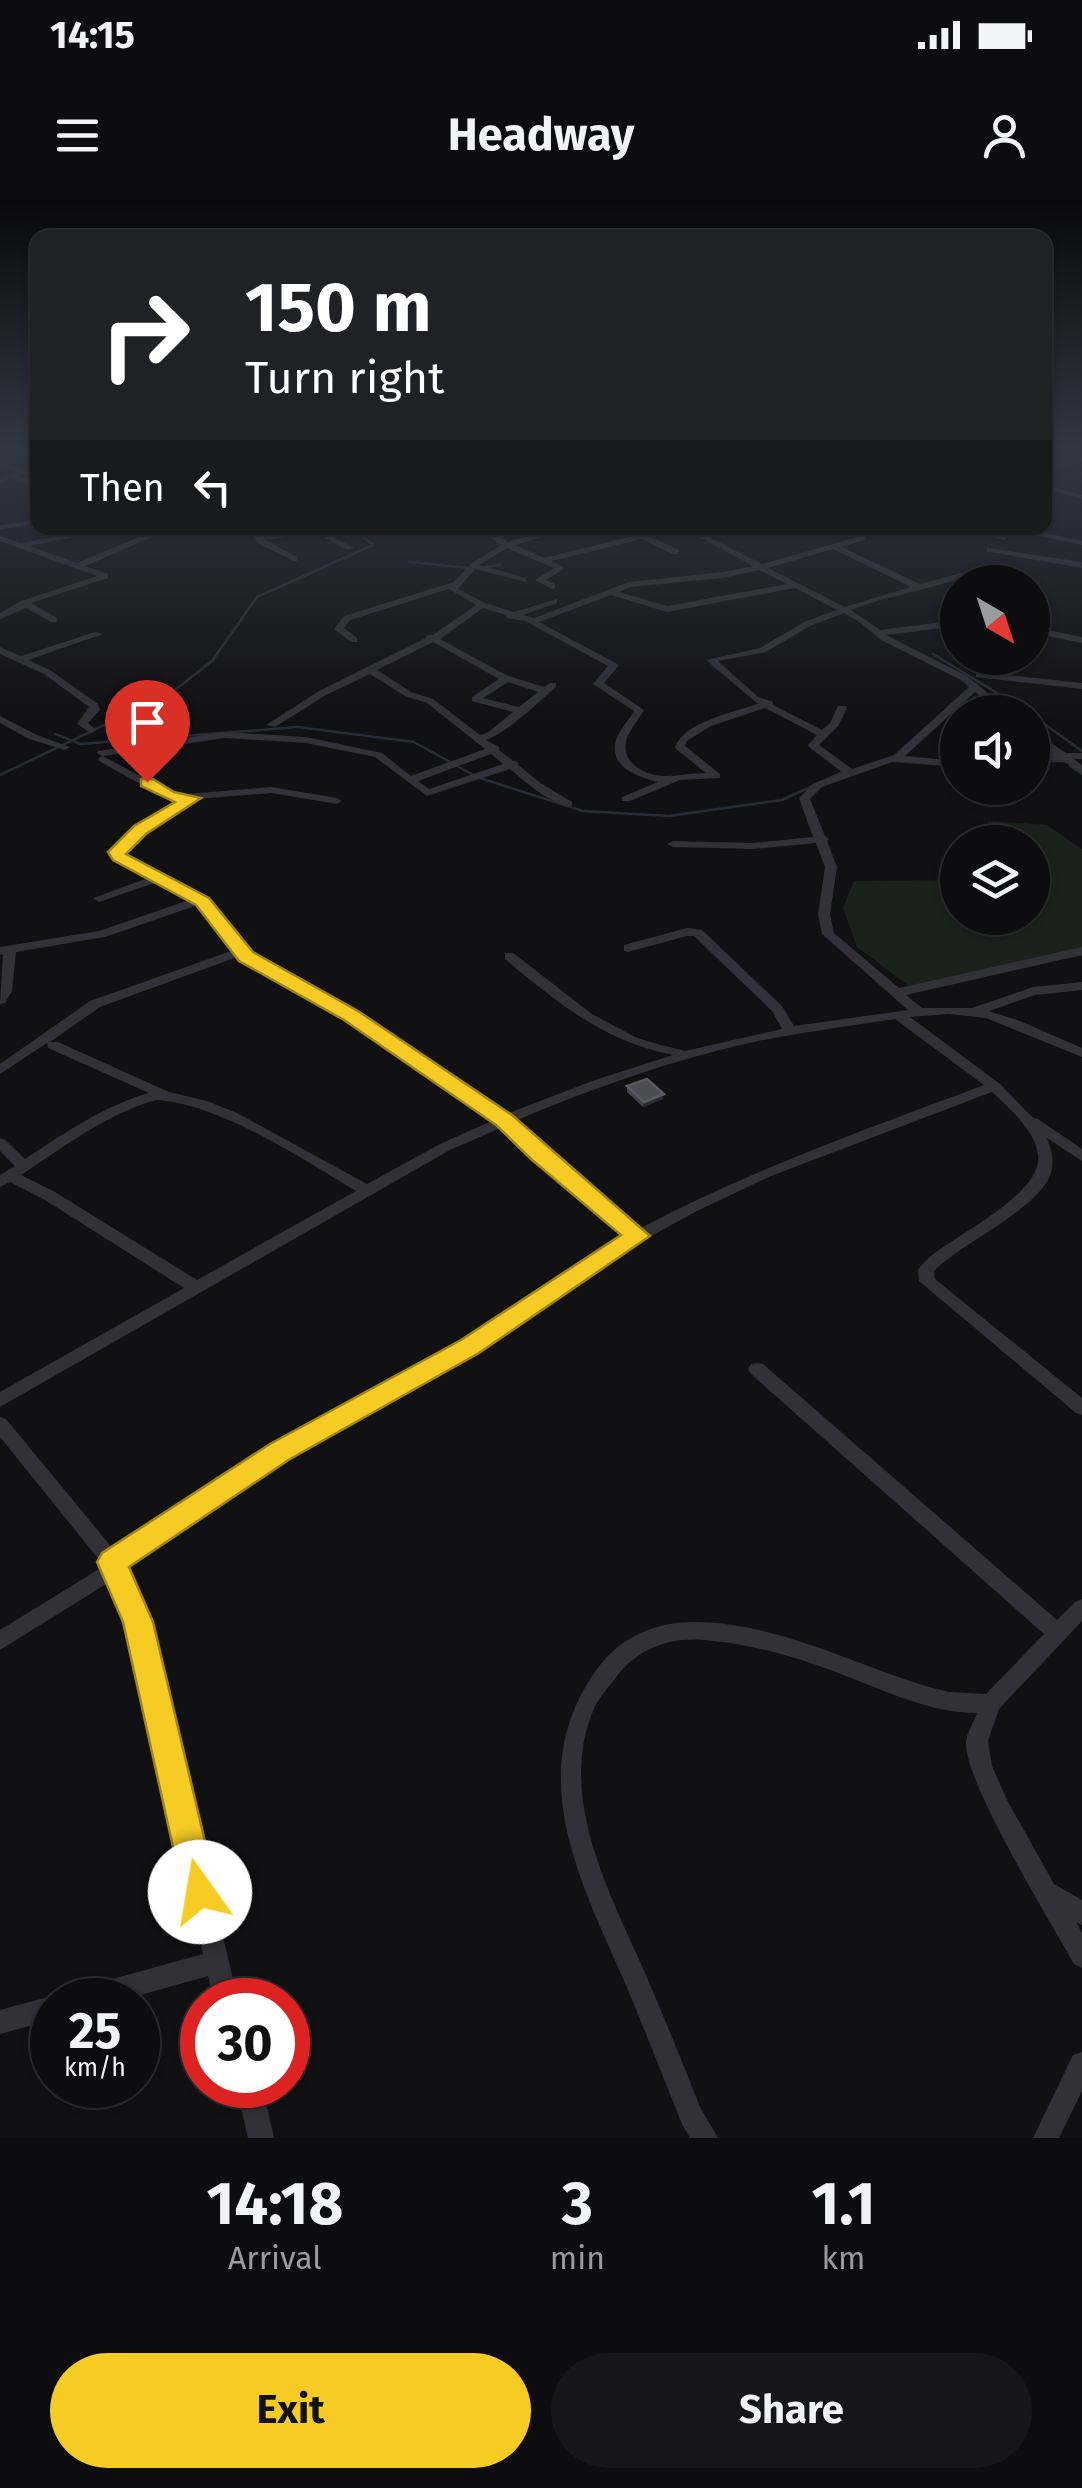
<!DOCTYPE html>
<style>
:root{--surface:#0d0c0e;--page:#161517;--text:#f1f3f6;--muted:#9a9b9e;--line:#2d2c2e;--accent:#f6cc24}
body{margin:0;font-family:"Fira Sans",sans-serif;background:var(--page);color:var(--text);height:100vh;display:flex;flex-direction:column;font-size:38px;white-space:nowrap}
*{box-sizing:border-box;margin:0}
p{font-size:32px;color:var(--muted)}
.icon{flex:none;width:55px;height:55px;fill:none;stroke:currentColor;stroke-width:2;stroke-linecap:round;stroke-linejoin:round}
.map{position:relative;height:1938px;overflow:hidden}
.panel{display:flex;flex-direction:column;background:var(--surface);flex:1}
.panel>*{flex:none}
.banner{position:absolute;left:30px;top:30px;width:1022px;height:305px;border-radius:20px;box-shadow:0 2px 8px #0004,0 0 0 2px var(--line);background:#202124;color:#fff;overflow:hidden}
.needle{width:65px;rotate:141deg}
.tools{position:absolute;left:940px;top:365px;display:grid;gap:20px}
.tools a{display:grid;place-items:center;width:110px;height:110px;border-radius:50%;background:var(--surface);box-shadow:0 2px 8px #0004,0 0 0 2px var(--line);font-size:50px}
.speed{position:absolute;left:30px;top:1778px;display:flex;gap:20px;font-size:50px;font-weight:700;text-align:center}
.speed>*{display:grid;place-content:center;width:130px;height:130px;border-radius:50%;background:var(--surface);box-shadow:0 2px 8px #0004,0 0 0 2px var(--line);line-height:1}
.speed small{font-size:25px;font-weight:400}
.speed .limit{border:15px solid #d22;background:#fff;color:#111}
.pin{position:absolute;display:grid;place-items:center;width:85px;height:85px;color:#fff;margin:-102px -42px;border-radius:50% 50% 50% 0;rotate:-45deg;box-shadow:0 0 10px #0007}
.pin .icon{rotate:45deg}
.me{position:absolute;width:110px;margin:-55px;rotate:347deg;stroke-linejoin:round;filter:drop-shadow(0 0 8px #0008)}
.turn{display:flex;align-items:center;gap:35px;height:210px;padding:0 50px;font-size:45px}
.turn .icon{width:130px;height:130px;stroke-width:2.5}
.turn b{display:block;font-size:70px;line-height:85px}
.then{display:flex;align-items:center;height:95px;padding:0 50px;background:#0003;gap:20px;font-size:38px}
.eta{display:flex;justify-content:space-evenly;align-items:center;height:170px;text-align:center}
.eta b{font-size:60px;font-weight:700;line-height:70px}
.primary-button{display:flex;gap:20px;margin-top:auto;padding:20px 50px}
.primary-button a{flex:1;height:115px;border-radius:60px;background:var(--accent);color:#111;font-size:40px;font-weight:700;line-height:115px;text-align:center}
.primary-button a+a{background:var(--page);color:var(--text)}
.status{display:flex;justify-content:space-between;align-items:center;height:70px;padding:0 50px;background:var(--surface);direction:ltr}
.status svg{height:28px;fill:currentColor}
header{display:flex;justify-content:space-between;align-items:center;height:130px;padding:0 50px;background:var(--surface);font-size:45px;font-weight:700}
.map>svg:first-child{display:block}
</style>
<div class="status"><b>14:15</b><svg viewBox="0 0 49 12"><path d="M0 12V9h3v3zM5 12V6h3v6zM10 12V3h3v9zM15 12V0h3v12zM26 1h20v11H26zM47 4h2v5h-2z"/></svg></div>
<header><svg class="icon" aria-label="menu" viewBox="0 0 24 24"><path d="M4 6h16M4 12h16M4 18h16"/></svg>Headway<svg class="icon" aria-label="person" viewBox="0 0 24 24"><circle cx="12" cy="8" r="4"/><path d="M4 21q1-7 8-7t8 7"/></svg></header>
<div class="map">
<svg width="1082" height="1938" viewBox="0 0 1082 1938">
<rect width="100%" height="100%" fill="#111012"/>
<!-- green -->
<polygon fill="#1b221c" points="989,621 1047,625 1082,649 1082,756 909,786 857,747 843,708 854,681 957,680 958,718 1032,718 1032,642 978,642"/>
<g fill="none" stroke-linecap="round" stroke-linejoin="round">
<!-- stream -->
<g stroke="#272d36" stroke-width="2.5">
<polyline points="28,268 38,264"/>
<polyline points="409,362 470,368"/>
<polyline points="485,367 500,365"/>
<polyline points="933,454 1028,512"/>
<polyline points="1032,515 1082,551"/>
<polyline points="55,534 81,544 298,527 414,542 477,577 583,611 669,616 782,600 845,571"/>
<polyline points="893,561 948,565"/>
<polyline points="1032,561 1063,561"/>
<polyline points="1070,566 1082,574"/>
<polyline points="0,575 171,493 212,461 257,397 373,345 353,328"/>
</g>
<!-- minor -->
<g fill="#313137" fill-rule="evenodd">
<polygon points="1082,257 1082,261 1045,272 1045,268"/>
<polygon points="0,261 23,269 38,264 38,269 19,276 38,280 38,284 11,279 0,283 0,278 16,272 0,266"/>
<polygon points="1045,284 1082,295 1082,299 1045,288"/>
<polygon points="38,320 38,324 0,329 0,325"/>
<path d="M103 328 147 334 163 328H173L85 366 108 374V378L31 403 57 418V422H51L26 408 0 419V413L21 401 97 376 0 341V336L21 343ZM108 331 139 337 77 363 29 346Z"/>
<polygon points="245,328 253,328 261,335 316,328 354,348 347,350 316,333 265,340 297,357 297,361 294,361 261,345"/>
<path d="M477 328H486L508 342 551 329 572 328 515 345 544 358 641 334 670 328H682L650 337 679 350V354H673L642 339 552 361 565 368 546 380 555 384V388L552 389 535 380 554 368 507 348 479 365 526 378V382L475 369 458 389 485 403 514 412 557 399V403L523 415 534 418 629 382 723 372 753 366 682 328H691L762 364 858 337 859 331 863 329 867 331 865 340 841 347 920 384 965 372 998 374 1002 377 998 380 965 378 877 401 851 410 880 430 958 420V426L886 435 967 476 1011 512H1000L975 492 905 556 958 561V567L895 561 822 587 810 599 825 636 829 639 827 641 837 667 830 714 834 733 899 788 1082 747V755L906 795 922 808H972L1033 787 1082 782V790L1035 795 989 811 1020 821 1082 848V857L986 818 948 814 910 817 1000 884 1033 918 1038 919 1082 949V961L1047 938C1052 952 1055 962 1050 976 1035 1011 961 1043 934 1071L935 1079 1082 1198V1215L1076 1213 919 1081 918 1070C927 1057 940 1049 954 1040 978 1024 1044 987 1038 954 1034 929 1010 909 992 892L771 976 697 1011 644 1040 476 1150 286 1256 124 1364 148 1421 238 1800H214L208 1776 123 1800H68L71 1791 80 1788 203 1754 128 1421 111 1381 0 1450V1430L104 1366 0 1237V1217L6 1219 114 1350 274 1246 464 1142 627 1035 503 927 450 950 0 1207V1192L184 1088 45 1000 10 982 0 987V975L15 966 0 951V938L5 940 25 959C65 933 103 906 149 893L48 848 47 843 0 874V864L90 801 234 750 198 705 105 737 16 752 12 791 5 803 0 804 3 754 0 755V747L99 731 189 700 157 682 99 702 93 698 148 678 115 659 111 652 136 628 183 600H169L99 561 98 559 102 556 97 553 98 551 225 532 306 537 382 553 411 576 485 549 427 503 405 496 370 474 326 495 275 527 266 525 319 491 426 438 427 435H433L476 405 449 389 350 420 344 428 357 438V442H351L334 429 344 416 454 382 472 363 501 345ZM833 349 911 387 845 407 768 368ZM759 370 787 384 667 406 619 392 630 387 723 378ZM795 388 837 410 804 422 760 448 706 460 758 504C734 512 684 522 675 547L676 549 706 573C692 573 678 576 666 576 644 576 619 562 627 538 631 528 639 519 644 510L604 483 619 465 539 422 611 395 667 412ZM483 408 506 415 507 418 525 421 608 466 593 484 634 511C628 521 620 529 616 540 608 567 638 577 658 582L622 597V601H630L680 580 720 578V574L685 546 687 541 711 526 765 508 817 535 808 545 809 547 843 573 814 583 799 598 813 637 753 643 673 641 667 644 673 647 753 649 816 643 825 667 818 714 822 734 908 810 794 826 782 806 702 730 687 728 624 745V751L628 752 687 736H694L772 811 782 829 685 851 657 844 635 837 592 814 513 753H505V759C556 802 605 842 673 855L595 880 506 914 356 812 250 753 204 697 167 678 166 674H159L124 655 123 653 144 632 198 599 271 593 337 604 342 601 337 598 271 587 175 595 103 556 225 538 306 543 375 557 427 596 510 569C527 583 550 605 572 606V602L542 584 518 565V562L513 561 499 550V547L486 540C509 532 537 503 556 487V483H550L544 487 506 475 440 439ZM844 413 858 421 881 440 961 480 969 487 894 555 852 569 819 545 838 526 847 508 846 506H838L830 523 822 530 773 505V502L758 497 718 461 766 452 810 426ZM433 442 499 479 472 497V501L513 512 487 533 480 535 433 499 411 492 377 470ZM508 482 538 492 519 507 483 498ZM491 554 503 564 429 589 418 581ZM240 756 346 818 494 920 440 944 367 984 237 913 207 901 169 892 58 842H50L100 807ZM895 819 984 885C867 929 750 970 639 1029L515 921C593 888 674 859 758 841 803 832 849 826 895 819ZM156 900C221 904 300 958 356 991L197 1080 55 992 21 975C64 947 106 914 156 900Z"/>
<polygon points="962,328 973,328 1003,335 1014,328 1022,328 1082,341 1082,345 1018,331 1004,340"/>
<polygon points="987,348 1082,362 1082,368 990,352 987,352"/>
<polygon points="1032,427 1082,437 1082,443 1032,433"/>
<polygon points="95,432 103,434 28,460 50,470 98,504 100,510 88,523 96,530 91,533 77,524 89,507 44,474 0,454 0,447 21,456"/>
<polygon points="979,472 1082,483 1082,489 976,477 976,473"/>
<polygon points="0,516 37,535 70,547 65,550 29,539 0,523"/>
<polygon points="1032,530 1066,553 1082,553 1082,559 1074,559 1082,565 1082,573 1061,560 1032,560 1032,554 1053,553 1032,538"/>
<path d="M757 1163 763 1164 1057 1420 1075 1402 1082 1399V1421L999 1509 988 1541 992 1566 1007 1600 1054 1684 1082 1700V1725L1076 1722 1082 1733V1768L1074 1764C1051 1722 964 1582 966 1542 967 1533 974 1521 977 1513 931 1513 888 1492 846 1476 804 1459 759 1446 714 1441 674 1435 638 1446 614 1480 607 1489 597 1500 593 1511 558 1596 608 1690 642 1766 662 1812 681 1859 700 1907L718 1938H690L682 1924C663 1877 645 1830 625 1783 580 1680 522 1573 597 1469 620 1437 657 1421 696 1422 778 1423 853 1464 929 1487L949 1492 986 1494 1044 1434 751 1174 748 1169 751 1164Z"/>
<polygon points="52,1796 61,1800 52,1800 52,1820 0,1834 0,1810"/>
<polygon points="1082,1852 1082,1891 1059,1938 1033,1938 1073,1855"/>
<polygon points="236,1885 262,1885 274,1938 248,1938"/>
</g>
</g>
<!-- wall -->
<polygon fill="#414147" points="627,886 663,899 643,907 627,892"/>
<!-- shaded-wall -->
<polygon fill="#2a292d" points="664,894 663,899 643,907 644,902"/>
<!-- building -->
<polygon fill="#4c4c53" stroke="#595a62" stroke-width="2.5" points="647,879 664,894 644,902 627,886"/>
<!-- sky -->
<linearGradient id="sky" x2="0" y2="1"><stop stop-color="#09090a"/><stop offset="0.48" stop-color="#323744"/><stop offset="1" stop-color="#323744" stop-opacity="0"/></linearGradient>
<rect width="1082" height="521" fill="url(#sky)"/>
<!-- route -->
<polygon fill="#f6cc24" stroke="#a08517" stroke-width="2.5" points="141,579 153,579 174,592 201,598 146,634 126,654 209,698 253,752 358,811 512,915 650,1036 479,1153 290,1259 129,1367 153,1422 217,1692 212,1704 200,1709 188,1704 183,1692 123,1422 97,1362 102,1353 270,1244 461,1140 621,1035 531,959 496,925 344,820 239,761 196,705 113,660 108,652 134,626 175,602 141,586"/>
</svg>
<div class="tools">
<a><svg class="needle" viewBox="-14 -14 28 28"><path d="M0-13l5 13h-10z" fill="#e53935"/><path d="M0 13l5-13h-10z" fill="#9a9b9e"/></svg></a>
<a><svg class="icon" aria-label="sound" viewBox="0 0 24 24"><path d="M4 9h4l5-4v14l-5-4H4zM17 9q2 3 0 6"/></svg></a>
<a><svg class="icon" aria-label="layers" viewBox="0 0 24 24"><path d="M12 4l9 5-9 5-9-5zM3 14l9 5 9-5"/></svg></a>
</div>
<div class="speed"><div>25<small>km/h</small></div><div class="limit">30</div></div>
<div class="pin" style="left:147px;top:582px;background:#d93025"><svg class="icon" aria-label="arrive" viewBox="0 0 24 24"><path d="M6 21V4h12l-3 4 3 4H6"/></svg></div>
<svg class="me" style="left:200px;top:1692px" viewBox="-20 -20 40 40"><circle r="19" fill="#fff"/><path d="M0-13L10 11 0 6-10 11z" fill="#f6cc24"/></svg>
<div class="banner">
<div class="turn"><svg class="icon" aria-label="right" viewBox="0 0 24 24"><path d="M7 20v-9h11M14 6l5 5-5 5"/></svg><div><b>150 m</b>Turn right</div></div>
<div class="then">Then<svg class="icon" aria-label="left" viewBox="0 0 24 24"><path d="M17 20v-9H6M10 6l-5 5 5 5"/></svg></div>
</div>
</div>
<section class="panel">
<div class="eta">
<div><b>14:18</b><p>Arrival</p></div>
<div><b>3</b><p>min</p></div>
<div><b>1.1</b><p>km</p></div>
</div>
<div class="primary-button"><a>Exit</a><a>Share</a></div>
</section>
